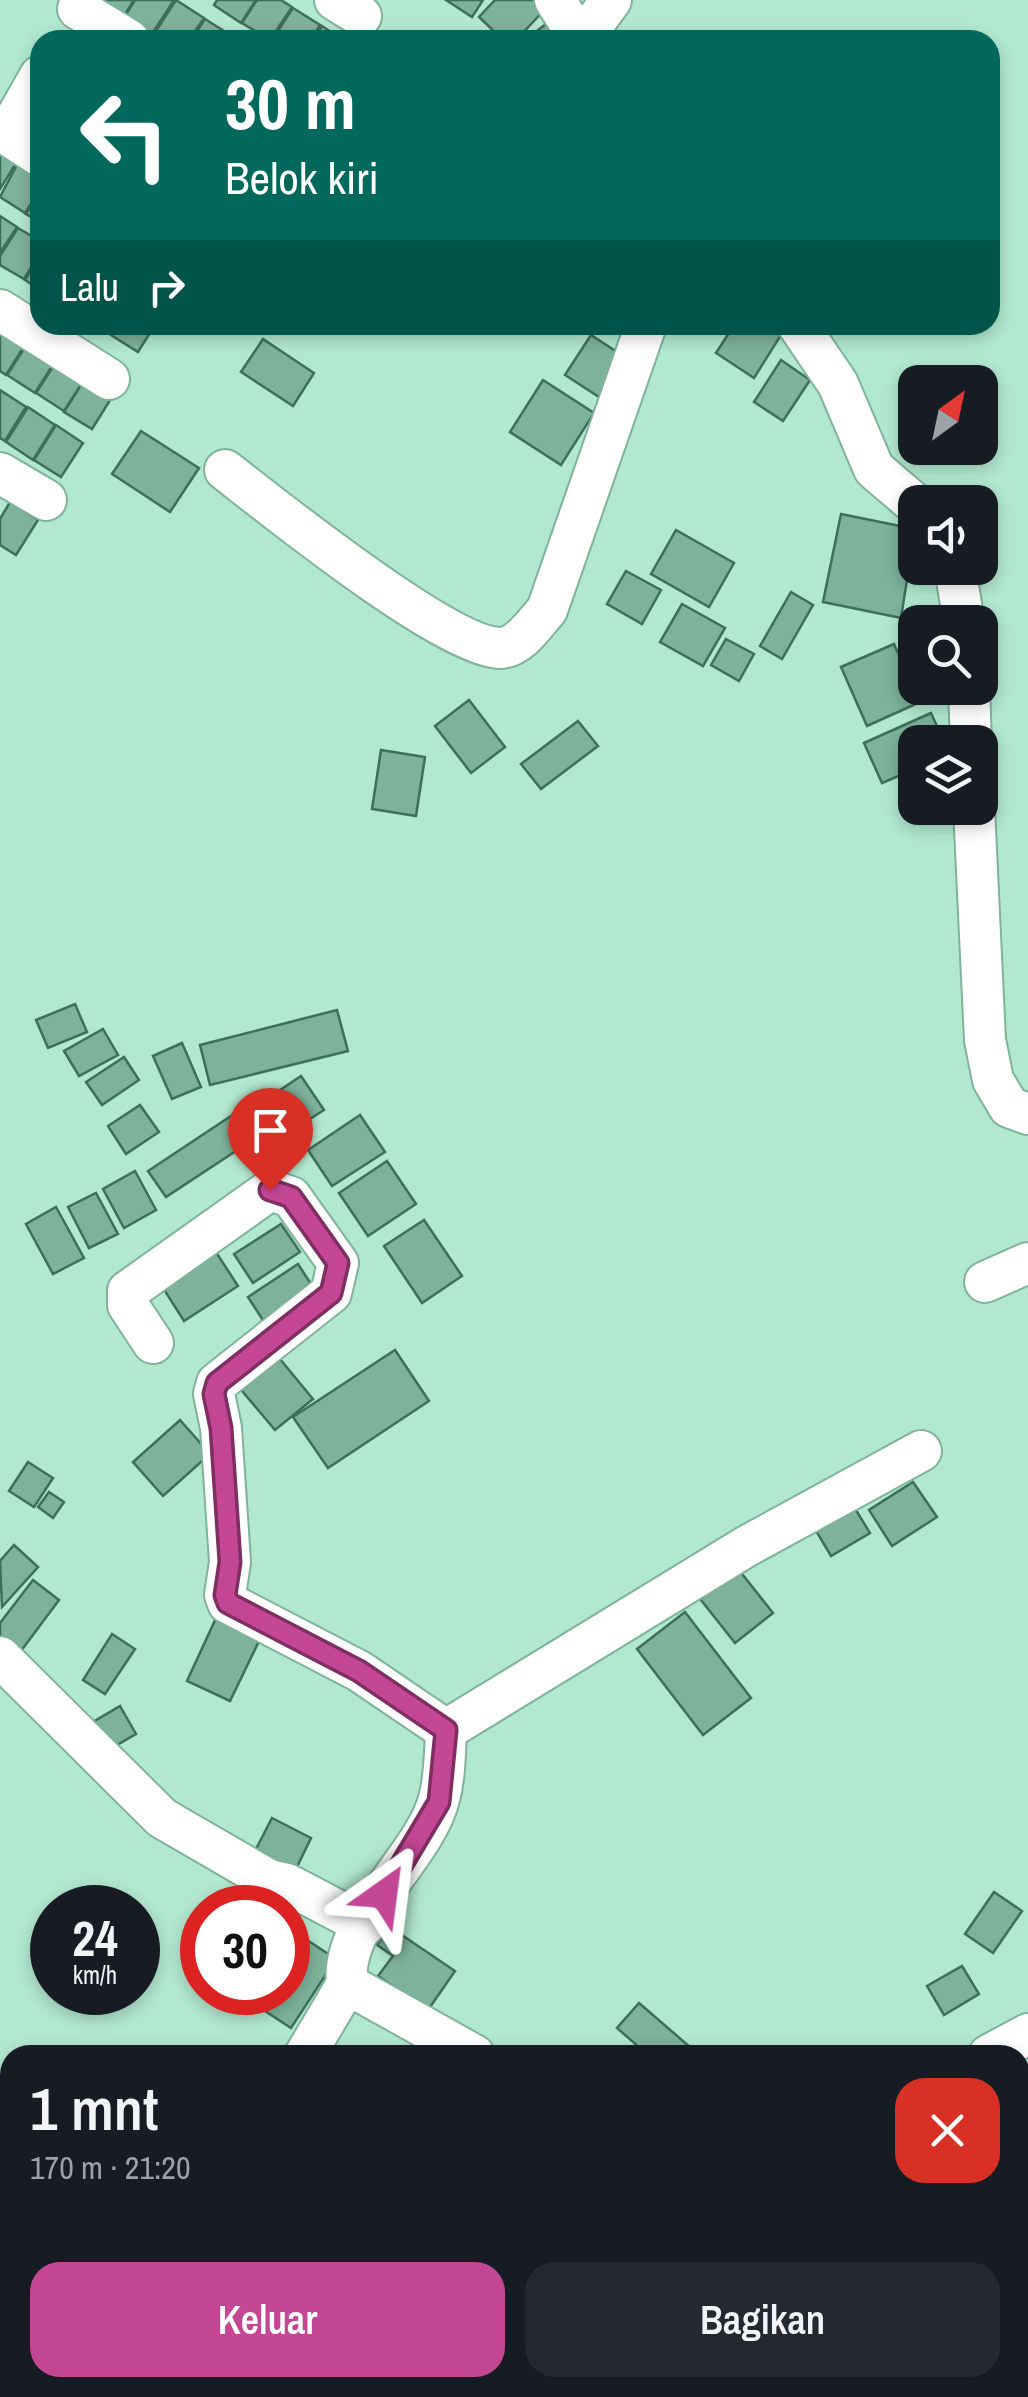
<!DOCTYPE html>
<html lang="id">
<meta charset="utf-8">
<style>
:root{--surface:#171b24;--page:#242831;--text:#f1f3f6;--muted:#9ea1a6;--accent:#c44796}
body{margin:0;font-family:"Archivo Narrow",sans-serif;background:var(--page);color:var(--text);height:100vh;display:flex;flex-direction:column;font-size:38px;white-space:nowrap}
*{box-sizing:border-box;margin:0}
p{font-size:32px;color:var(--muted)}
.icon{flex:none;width:55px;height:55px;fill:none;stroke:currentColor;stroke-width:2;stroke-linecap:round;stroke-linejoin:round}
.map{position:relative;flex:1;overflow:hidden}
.panel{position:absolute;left:0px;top:2045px;width:1030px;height:352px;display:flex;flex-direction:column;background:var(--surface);border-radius:30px 30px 0 0;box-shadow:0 5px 15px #0003}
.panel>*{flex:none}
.guide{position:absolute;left:30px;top:30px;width:970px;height:305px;border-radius:30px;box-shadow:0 5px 15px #0003;background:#00695c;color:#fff;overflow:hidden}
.needle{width:65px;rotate:33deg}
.fabs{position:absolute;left:898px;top:365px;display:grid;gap:20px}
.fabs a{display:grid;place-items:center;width:100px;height:100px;border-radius:20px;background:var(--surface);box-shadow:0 5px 15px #0003;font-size:50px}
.speed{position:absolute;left:30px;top:1885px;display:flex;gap:20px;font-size:50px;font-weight:700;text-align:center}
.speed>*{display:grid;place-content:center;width:130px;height:130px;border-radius:50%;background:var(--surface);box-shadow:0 5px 15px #0003;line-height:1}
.speed small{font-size:25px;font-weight:400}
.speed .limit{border:15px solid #d22;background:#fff;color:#111}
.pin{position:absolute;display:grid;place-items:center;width:85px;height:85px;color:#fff;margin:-102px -42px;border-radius:50% 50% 50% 0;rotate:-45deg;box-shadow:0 0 10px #0007}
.pin .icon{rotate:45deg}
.me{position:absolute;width:110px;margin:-55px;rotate:31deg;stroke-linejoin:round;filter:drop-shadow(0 0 8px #0008)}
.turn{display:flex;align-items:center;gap:35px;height:210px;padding:0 30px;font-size:45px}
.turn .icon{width:130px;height:130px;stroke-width:2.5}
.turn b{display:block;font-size:70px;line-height:85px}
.then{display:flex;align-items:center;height:95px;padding:0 30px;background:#0003;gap:20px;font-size:38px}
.round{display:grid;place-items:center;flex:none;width:105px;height:105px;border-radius:30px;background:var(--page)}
.overview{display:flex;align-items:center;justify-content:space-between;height:170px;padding:0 30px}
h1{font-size:60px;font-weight:600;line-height:75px}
.primary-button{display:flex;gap:20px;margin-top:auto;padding:20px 30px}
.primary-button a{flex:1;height:115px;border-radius:30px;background:var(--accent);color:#fff;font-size:40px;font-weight:600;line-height:115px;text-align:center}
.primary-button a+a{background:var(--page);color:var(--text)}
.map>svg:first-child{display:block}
</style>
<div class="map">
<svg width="1028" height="2397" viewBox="0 0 1028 2397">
<rect width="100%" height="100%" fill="#b2e8cf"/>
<!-- building -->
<g fill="#7eb29b" stroke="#3d6f5a" stroke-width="2.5">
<polygon points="100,0 134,0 124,16"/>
<polygon points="135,0 174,0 152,34 125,16"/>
<polygon points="176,0 204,18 189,40 162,40 154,34"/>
<polygon points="217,0 256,0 241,23 214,5"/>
<polygon points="257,0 281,0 292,7 270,40 242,23"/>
<polygon points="446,0 483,0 472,17"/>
<polygon points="495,0 544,0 549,5 516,40 503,40 479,17"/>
<polygon points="293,8 320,25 311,40 272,40"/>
<polygon points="205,19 232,36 230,40 191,40"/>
<polygon points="546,24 558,40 525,40"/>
<polygon points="322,26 343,40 313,40"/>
<polygon points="0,148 18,160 0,189"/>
<polygon points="19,161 40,174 40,190 25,213 0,197"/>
<polygon points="40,192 40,222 26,214"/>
<polygon points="0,216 17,227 0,253"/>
<polygon points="18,228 40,241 40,253 24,279 0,265 0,256"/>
<polygon points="40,256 40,290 25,280"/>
<polygon points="0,323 28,340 6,375 0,371"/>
<polygon points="117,325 155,325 138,352 111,335"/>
<polygon points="734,325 765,325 781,335 754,378 716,353"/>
<polygon points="591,335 625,357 599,397 565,375"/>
<polygon points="263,339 314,373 293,406 241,372"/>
<polygon points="29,341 57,358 35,393 7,375"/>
<polygon points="58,359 86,377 64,411 36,393"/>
<polygon points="781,360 810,380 783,421 754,402"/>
<polygon points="86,377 114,394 92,429 64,412"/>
<polygon points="543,380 594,413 561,465 510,432"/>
<polygon points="0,390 26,407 5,441 0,438"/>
<polygon points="28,407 55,425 33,460 6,442"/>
<polygon points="56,425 83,443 61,477 34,460"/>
<polygon points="141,431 199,468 170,512 112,474"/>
<polygon points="10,502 38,520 16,555 0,545 0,519"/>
<polygon points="841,514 915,529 901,618 823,602"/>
<polygon points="676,530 734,563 709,607 651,574"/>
<polygon points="626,571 661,590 642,624 607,604"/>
<polygon points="791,592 813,605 782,659 760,646"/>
<polygon points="682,604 725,628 703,666 660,642"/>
<polygon points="726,639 754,654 739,681 711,665"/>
<polygon points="894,644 920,702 867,726 841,667"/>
<polygon points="469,700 505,747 471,773 435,726"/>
<polygon points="931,713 944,742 915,742 915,769 882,783 864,743"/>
<polygon points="578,721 598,746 541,789 521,764"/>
<polygon points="381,750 425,757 416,816 372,809"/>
<polygon points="75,1004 87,1032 48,1048 36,1020"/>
<polygon points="337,1010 348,1051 210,1085 200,1045"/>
<polygon points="103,1029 118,1055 79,1076 64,1051"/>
<polygon points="182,1043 201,1087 172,1099 153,1056"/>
<polygon points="124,1057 139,1080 102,1105 86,1082"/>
<polygon points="301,1076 324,1110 293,1130 271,1096"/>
<polygon points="140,1105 159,1132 126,1154 108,1126"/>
<polygon points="240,1110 257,1137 166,1197 148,1171"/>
<polygon points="360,1115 385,1152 332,1186 308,1150"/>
<polygon points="387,1161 416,1204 368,1236 339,1193"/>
<polygon points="135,1171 156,1210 124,1228 103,1189"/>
<polygon points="96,1193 118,1234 89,1248 68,1207"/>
<polygon points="56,1207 84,1258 53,1274 26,1224"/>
<polygon points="424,1220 462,1276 422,1303 384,1246"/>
<polygon points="281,1224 300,1252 253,1283 234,1254"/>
<polygon points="210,1243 238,1286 184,1321 156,1277"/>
<polygon points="298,1264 318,1295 268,1328 248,1297"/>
<polygon points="395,1350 429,1401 328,1468 293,1417"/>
<polygon points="275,1353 313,1399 275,1430 237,1385"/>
<polygon points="180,1420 210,1454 163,1496 133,1462"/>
<polygon points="28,1462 53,1478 34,1507 9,1491"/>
<polygon points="913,1482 937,1517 892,1546 869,1510"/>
<polygon points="49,1492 64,1502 53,1518 38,1507"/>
<polygon points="851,1502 870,1533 831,1556 812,1524"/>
<polygon points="14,1545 38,1567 2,1607 0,1561"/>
<polygon points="735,1565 773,1613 735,1643 697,1595"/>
<polygon points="33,1580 59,1600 21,1651 0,1635 0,1623"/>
<polygon points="685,1612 751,1698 703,1735 637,1649"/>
<polygon points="217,1616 261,1637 230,1701 187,1681"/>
<polygon points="112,1634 135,1649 105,1694 83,1680"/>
<polygon points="120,1706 136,1734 110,1749 93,1722"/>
<polygon points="272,1818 311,1838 295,1871 255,1851"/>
<polygon points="994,1892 1022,1911 993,1953 965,1934"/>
<polygon points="390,1927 455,1971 428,2010 378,1976 393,1956 377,1945"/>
<polygon points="298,1934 336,1959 291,2028 253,2003 259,1992 288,1992 288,1949"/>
<polygon points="962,1966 979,1994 944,2015 927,1986"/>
<polygon points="639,2003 690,2047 682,2055 648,2055 617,2028"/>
<polygon points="1020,2203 1028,2211 1028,2228 1020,2236"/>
<polygon points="1028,2229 1028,2273 1020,2264 1020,2236"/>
<polygon points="1020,2373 1028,2382 1028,2397 989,2397 1000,2388 1020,2388"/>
<polygon points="437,2388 446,2397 391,2397 383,2389"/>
<polygon points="545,2388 630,2388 640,2397 587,2397 579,2390 572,2397 543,2397 539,2393"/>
<polygon points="794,2388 799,2388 826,2397 790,2397"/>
<polygon points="799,2388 840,2388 837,2397"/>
<polygon points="948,2388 957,2388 965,2397 937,2397"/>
</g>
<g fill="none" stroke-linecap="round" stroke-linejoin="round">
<!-- minor casing -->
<g stroke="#7fb39b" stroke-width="44">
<g id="minor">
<polyline points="335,0 361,16"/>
<polyline points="555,0 580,40"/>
<polyline points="78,9 129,40"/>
<polyline points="582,40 611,0"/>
<polyline points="0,130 40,156"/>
<polyline points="7,134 40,76"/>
<polyline points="0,310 109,379"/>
<polyline points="798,325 838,384 874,469 915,504"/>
<path d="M225 470C273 507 447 648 501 648 520 647 535 623 547 610L646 325"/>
<polyline points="0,473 46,500"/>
<polyline points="955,568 964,622"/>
<polyline points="969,688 971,742"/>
<polyline points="974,808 985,1040 993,1080 1009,1107 1028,1114"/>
<polyline points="985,1282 1028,1263"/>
<path d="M153 1343 128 1305V1291L270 1190 291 1197 338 1263 331 1293 217 1383 214 1394 221 1428 230 1562 225 1595 228 1603 359 1671 446 1730C445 1752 445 1777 439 1799 424 1858 339 1921 347 1984L474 2055"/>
<polyline points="0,1657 162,1818 269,1880 287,1884 365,1925"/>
<polyline points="446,1730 747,1546 921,1451"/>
<polyline points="305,2055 347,1984"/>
<polyline points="989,2055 1028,2034"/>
<polyline points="1020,2179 1028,2172"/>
<polyline points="0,2185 10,2191"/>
<polyline points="1020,2351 1028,2360"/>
<polyline points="312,2388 323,2397"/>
<polyline points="742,2397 745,2388"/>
</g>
</g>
<!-- minor -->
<use href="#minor" stroke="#fff" stroke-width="40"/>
</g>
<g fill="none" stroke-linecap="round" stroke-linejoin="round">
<!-- route casing -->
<g stroke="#7f2e62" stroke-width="25">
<polyline id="route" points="270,1190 291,1197 338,1263 331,1293 217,1383 214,1394 221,1428 230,1562 225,1595 228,1603 359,1671 446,1730 439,1802 384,1894"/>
</g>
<!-- route -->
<use href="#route" stroke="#c44796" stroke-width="18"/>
</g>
</svg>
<div class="fabs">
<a><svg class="needle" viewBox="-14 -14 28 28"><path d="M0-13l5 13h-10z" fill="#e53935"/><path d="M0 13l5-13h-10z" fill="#9ea1a6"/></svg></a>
<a><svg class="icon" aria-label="sound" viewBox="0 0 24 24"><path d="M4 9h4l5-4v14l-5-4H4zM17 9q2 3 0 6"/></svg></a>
<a><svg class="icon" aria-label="search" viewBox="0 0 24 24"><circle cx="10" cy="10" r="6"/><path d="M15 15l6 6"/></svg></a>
<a><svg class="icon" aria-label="layers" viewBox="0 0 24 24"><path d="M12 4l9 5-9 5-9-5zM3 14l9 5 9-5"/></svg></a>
</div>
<div class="speed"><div>24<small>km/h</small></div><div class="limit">30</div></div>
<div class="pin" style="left:270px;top:1190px;background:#d93025"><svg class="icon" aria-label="arrive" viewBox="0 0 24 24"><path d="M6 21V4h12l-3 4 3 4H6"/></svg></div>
<svg class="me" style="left:384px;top:1894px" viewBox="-20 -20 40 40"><path d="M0-17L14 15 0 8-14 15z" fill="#c44796" stroke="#fff" stroke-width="4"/></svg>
<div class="guide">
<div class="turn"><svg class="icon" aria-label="left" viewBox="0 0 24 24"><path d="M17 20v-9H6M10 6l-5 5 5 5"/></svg><div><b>30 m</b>Belok kiri</div></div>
<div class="then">Lalu<svg class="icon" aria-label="right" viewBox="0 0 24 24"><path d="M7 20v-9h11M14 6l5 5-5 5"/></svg></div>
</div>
<section class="panel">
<div class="overview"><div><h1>1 mnt</h1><p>170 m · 21:20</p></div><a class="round" style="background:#d93025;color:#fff"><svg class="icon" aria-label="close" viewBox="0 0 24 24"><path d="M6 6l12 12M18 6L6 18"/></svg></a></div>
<div class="primary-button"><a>Keluar</a><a>Bagikan</a></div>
</section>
</div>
